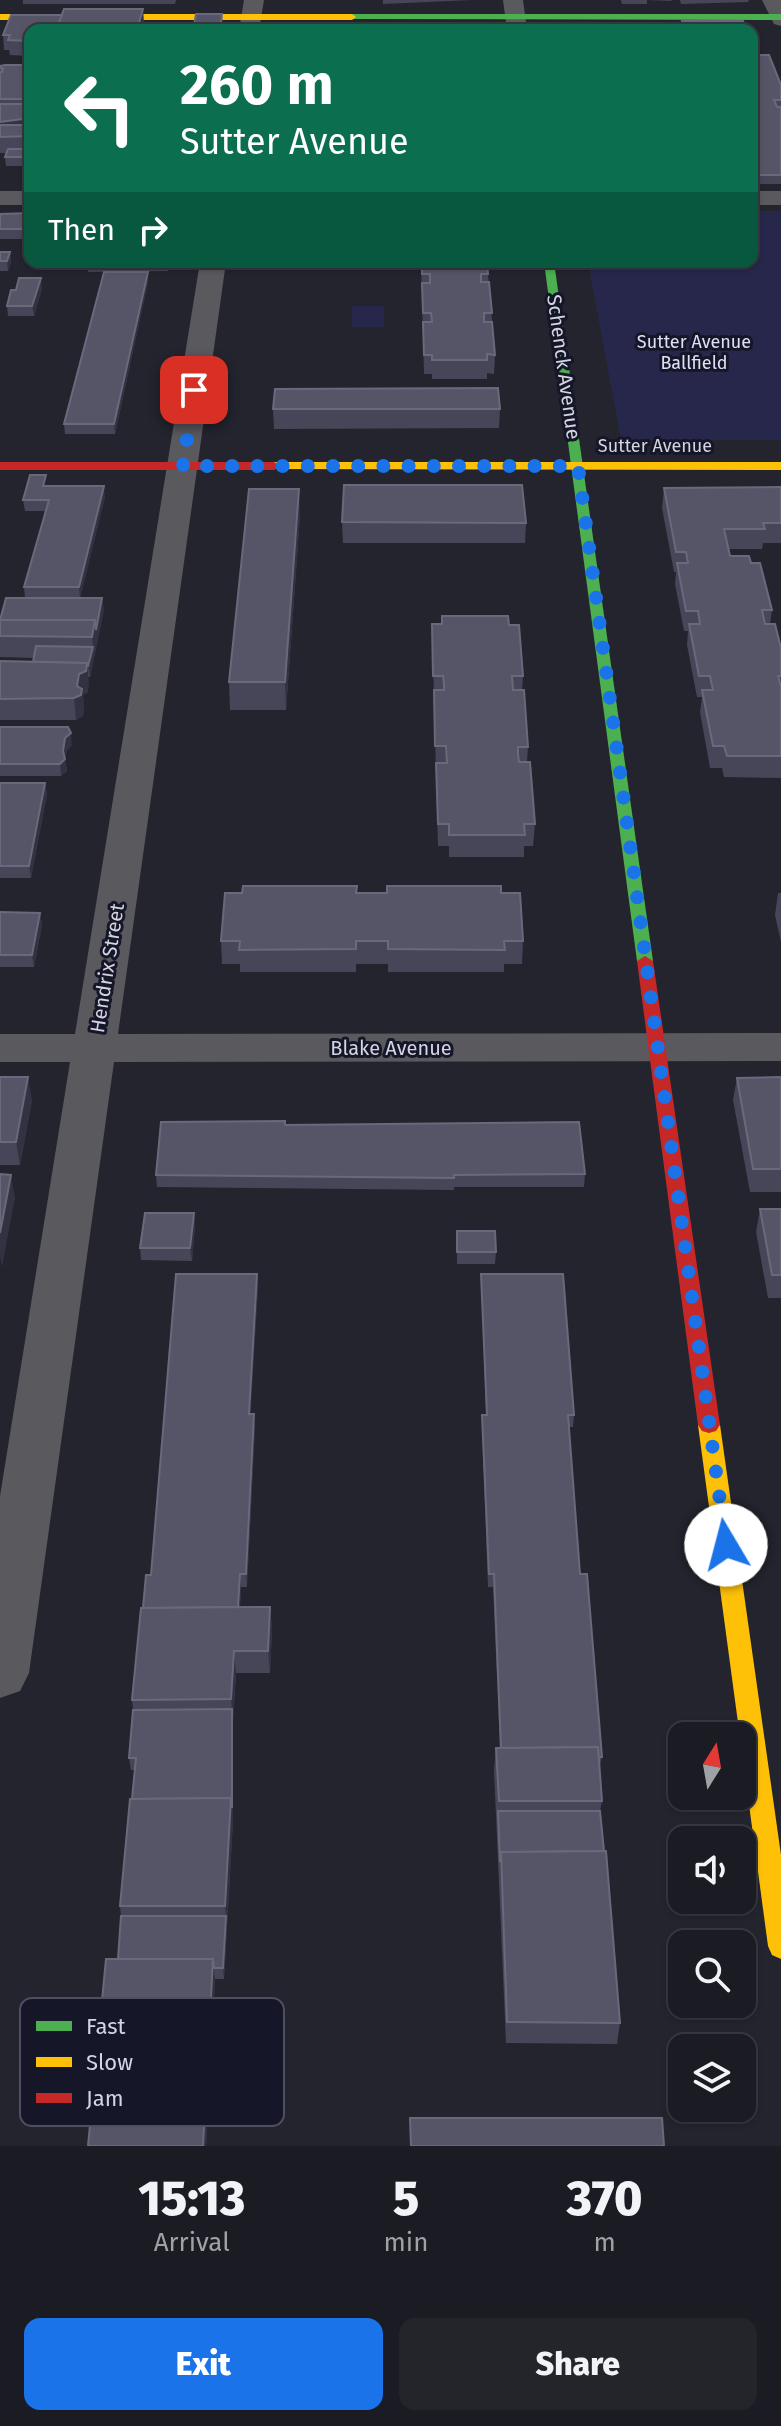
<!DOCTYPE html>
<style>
:root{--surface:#1b1b23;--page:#24242b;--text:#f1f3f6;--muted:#a0a1a6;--line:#393941;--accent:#1a73e8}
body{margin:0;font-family:"Fira Sans",sans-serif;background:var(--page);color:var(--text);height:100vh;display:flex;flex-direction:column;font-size:30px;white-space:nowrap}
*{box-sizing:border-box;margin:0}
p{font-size:26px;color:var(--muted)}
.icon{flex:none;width:44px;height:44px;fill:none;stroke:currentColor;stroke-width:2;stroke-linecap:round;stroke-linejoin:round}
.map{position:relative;height:2146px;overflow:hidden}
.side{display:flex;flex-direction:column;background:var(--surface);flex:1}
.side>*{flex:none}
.top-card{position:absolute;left:24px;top:24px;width:734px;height:244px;border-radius:16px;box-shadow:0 2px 6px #0004,0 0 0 2px var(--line);background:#0b6e4f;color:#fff;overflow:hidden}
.needle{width:52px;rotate:11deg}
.controls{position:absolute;left:668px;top:1722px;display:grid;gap:16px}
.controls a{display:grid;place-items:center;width:88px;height:88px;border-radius:16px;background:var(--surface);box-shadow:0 2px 6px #0004,0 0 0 2px var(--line);font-size:40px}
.pin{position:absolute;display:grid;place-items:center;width:68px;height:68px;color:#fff;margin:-34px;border-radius:16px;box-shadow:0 4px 12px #0006}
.me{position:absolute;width:88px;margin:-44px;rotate:352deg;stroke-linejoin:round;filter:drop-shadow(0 0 6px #0008)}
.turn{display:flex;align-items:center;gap:28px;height:168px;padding:0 24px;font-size:36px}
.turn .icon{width:104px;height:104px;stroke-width:2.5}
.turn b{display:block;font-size:56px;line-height:68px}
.then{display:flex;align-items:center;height:76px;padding:0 24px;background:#0003;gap:16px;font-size:30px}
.eta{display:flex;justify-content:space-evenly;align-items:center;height:136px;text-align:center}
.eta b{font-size:48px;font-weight:800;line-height:56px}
.button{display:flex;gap:16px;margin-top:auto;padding:16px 24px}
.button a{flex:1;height:92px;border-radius:16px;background:var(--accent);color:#fff;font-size:32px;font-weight:800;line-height:92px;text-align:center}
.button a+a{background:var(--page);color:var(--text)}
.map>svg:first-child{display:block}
</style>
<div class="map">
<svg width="781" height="2146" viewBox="0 0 781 2146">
<rect width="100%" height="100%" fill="#24242f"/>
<!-- green -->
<g fill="#27274c">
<polygon points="752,211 781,211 781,440 621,440 588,262 752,262"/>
<rect x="352" y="306" width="32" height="21"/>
</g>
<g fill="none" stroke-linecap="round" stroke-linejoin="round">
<!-- street -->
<g fill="#59595e" fill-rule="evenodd">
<polygon points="244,0 264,0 259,30 239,30"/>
<polygon points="503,0 523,0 527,30 507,30"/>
<polygon points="762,0 781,0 781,26 774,24"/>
<rect x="0" y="191" width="30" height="14"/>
<rect x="752" y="191" width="29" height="14"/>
<polygon points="200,262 226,262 118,1034 781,1033 781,1061 114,1062 29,1673 20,1691 0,1698 0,1496 70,1062 0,1062 0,1034 75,1034"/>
</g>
<!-- fast -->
<g fill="#4caf50" fill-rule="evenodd">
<polygon points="352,14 781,14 781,20 349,19"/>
<polygon points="544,262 554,262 653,961 645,966 637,961"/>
</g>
<!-- slow -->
<g fill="#ffc107" fill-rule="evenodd">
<polygon points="0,14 352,14 356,17 352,20 0,20"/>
<polygon points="274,462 781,462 781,470 270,469 268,466"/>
<polygon points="709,1417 716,1419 720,1425 781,1855 781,1959 772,1955 768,1946 698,1425 702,1419"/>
</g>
<!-- jam -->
<g fill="#c62828" fill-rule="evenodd">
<polygon points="0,462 274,462 280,466 274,470 0,470"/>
<polygon points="645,956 653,961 720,1425 716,1431 709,1433 702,1431 698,1425 637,961"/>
</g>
</g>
<!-- wall -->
<g fill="#474658">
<polygon points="23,0 176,0 175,4 23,4"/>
<polygon points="383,0 472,0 383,4"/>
<polygon points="621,0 647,0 647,4 622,4"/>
<polygon points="647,0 672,0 671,1"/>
<polygon points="680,0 749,0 748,2 681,4"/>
<polygon points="143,9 144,30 30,30 30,56 10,55 9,50 4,50 3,35 62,15"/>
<polygon points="752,45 756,55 781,85 781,184 757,184 752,170"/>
<polygon points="30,65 30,166 6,166 5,157 6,153 0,153 0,66"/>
<polygon points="30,213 30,239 0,239 0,214"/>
<polygon points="0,252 10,252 11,262 8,271 0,271"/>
<polygon points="87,262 169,262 168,271 88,272"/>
<polygon points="421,262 488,274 495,355 494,374 487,373 487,379 432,379 432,374 424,374"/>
<polygon points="148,282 115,434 65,434 64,424"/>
<polygon points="42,288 34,316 8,316 7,306 16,290"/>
<polygon points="273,409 500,409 499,428 274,429"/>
<polygon points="47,486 105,497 80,598 104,609 90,677 88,677 88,692 83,695 84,710 83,716 76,720 0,720 0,661 33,662 34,658 0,657 0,618 25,598 24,587 46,511 25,511 23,500"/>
<polygon points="781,487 781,543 763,543 762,549 728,549 730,556 751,563 772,610 770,624 781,648 781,778 724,777 722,768 710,768 700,712 702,697 697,697 687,645 688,631 684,631 675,584 676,572 674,572 662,508 664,488"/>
<polygon points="300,516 286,710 230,710 229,682"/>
<polygon points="342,522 526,523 525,543 343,543"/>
<polygon points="432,624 509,625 523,676 522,690 528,747 527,762 535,824 533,846 524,846 524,857 449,857 449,846 438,846"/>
<polygon points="0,727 72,745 67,750 65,758 67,771 61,776 0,776"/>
<polygon points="0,783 45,783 47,794 31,878 0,878"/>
<polygon points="357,893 501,893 523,941 522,964 504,964 504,972 388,972 388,964 356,964 356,972 240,972 240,964 222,964 221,941"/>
<polygon points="778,893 781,893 781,942 775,915"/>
<polygon points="0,912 40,913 42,925 34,967 0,967"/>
<polygon points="0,1077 32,1100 20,1165 0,1165"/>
<polygon points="781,1077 781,1192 750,1192 733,1100 737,1078"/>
<polygon points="285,1125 585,1174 584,1187 454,1187 454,1190 157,1187 156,1175"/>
<polygon points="760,1209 781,1209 781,1298 768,1298 756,1232"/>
<polygon points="194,1213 195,1226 192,1261 141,1260 140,1248"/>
<polygon points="457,1231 496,1252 495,1264 457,1264"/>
<polygon points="257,1274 258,1287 250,1414 255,1427 247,1587 241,1587 240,1607 270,1607 272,1630 270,1673 236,1673 233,1721 233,1820 227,1927 224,1979 215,1979 206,2146 88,2146 118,1959 121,1916 120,1906 135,1770 131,1770 129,1758 133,1710 132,1700 143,1608 151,1575"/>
<polygon points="481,1274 574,1415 573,1427 569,1427 580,1574 602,1757 599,1769 602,1801 600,1811 620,2023 617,2044 506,2043 494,1770 496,1748 500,1748 493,1587 488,1587 482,1428 482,1415 486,1415"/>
</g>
<!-- shaded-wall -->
<g fill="#323242">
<polygon points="143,9 144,30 137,30"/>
<polygon points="222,14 223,30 220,30"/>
<polygon points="30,118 30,127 0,131 0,122"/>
<polygon points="10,252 11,262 8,271 7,261"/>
<polygon points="148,272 148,282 115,434 114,424"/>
<polygon points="41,278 42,288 34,316 32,306"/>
<polygon points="104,486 105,497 80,599 79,587"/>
<polygon points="299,489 300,516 286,710 285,682"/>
<polygon points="102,598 104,609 90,677 88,666 93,647 92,637 95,620"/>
<polygon points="87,663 89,684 88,692 83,695 84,710 83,716 76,720 74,698 79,674"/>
<polygon points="71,733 72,745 67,750 65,759 67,771 61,776 60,764 65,738"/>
<polygon points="45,783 47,794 31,878 29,866"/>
<polygon points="40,913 42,925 34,967 32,955"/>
<polygon points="28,1077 32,1100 20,1165 16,1142"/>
<polygon points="11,1175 15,1198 2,1267 0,1256 0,1233"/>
<polygon points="194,1213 195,1226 192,1261 190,1248"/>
<polygon points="257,1274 258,1287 250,1427 249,1414"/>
<polygon points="254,1414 255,1427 247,1587 246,1574"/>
<polygon points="240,1574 241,1587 238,1630 238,1617"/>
<polygon points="270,1607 272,1630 270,1673 268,1651"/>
<polygon points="234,1651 236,1673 233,1721 233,1820 224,1979 223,1968 226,1916 225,1906 232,1709 231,1699"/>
<polygon points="213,1959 215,1980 206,2146 203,2146"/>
</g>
<!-- building -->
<g fill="#565567" stroke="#6a697b" stroke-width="2">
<polygon points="64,9 143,9 137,30 56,30"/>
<polygon points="196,14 222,14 220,30 193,30"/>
<polygon points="11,15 62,15 56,30 30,30 30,41 8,40 10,35 3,35"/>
<polygon points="682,21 743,21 746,30 685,30"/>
<polygon points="299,26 332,26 333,30 299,30"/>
<polygon points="463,26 464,30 429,30 429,27"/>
<polygon points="549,27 650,27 651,30 550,30"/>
<polygon points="752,45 756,55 769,55 781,85 781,100 774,100 777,107 781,107 781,175 758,175 752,158"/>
<polygon points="5,65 30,65 30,94 28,94 30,94 30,99 0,99 0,72 2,72 3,69 0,68 0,66"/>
<polygon points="0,104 30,104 30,118 0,122"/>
<polygon points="0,125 30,125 30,136 0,137"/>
<polygon points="8,149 30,149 30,157 5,157"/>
<polygon points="30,213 30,229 0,229 0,214"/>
<polygon points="0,252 10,252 7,261 0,261"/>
<polygon points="422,262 487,262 488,274 481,274 481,282 489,282 492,313 484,313 484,322 492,322 495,355 487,354 487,360 432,360 432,355 424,355 423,322 432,322 431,313 423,313 422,283 430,283 430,274 422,274"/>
<polygon points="104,272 148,272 114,424 64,424"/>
<polygon points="19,278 41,278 32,306 7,306 11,290 16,290"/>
<polygon points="498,388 500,409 273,409 275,389"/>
<polygon points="30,475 46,475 43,486 104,486 79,587 24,587 49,500 23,500"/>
<polygon points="344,485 522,485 526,523 342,522"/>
<polygon points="781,487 781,523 763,523 765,529 724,529 730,556 749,556 751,563 760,563 772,610 762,610 765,624 775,624 781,648 781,676 778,676 781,687 781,756 727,756 724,746 713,746 702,690 713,690 710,676 699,676 689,624 700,624 699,617 698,611 686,611 677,563 688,563 686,552 676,552 664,488"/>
<polygon points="249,489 299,489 285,682 229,682"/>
<polygon points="6,598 102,598 96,630 95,620 0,620"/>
<polygon points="442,616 508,616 509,625 519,625 523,676 512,676 513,690 524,690 528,747 518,747 518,755 519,762 530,762 535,824 524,824 525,835 449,835 449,824 438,824 436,763 447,763 446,746 435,746 434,690 444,690 444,684 443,676 433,676 432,624 442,624"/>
<polygon points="0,620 95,620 92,637 0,636"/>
<polygon points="36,646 93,647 88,666 87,666 87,663 33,662"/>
<polygon points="0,661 87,663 86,671 79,674 77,686 82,689 81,695 74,698 0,699"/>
<polygon points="0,727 68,727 71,733 65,738 63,751 65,759 60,764 0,764"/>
<polygon points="0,783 45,783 29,866 0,866"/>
<polygon points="243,886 357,886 356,893 387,893 387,886 501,886 501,893 520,893 523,941 504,941 505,950 388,949 388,941 356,941 356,949 239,950 240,941 221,941 225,893 242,893"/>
<polygon points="0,912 40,913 32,955 0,955"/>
<polygon points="0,1077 28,1077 16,1142 0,1142"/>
<polygon points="781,1077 781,1169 753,1169 737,1078"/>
<polygon points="285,1121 285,1125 579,1122 585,1174 454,1175 454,1178 156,1175 161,1122"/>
<polygon points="0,1174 11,1175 0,1233"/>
<polygon points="760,1209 781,1209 781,1275 772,1275"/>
<polygon points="145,1213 194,1213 190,1248 140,1248"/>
<polygon points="457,1231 495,1231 496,1252 457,1252"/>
<polygon points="176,1274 257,1274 249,1414 254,1414 246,1574 240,1574 238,1607 143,1608 146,1575 151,1575"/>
<polygon points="481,1274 563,1274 574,1415 568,1415 580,1574 587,1574 602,1757 598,1757 598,1747 501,1748 494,1574 489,1574 482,1415 487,1415"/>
<polygon points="270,1607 268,1651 234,1651 231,1699 132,1700 141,1608"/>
<polygon points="232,1709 232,1808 231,1798 132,1799 136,1758 129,1758 133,1710"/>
<polygon points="598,1747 602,1801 499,1801 496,1748"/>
<polygon points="231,1798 225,1906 120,1906 130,1799"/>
<polygon points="498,1811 600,1811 604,1851 501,1852 500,1862"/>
<polygon points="606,1851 620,2023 507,2022 501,1852"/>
<polygon points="121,1916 226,1916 223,1968 214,1968 213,1959 118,1959"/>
<polygon points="106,1959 213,1959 203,2146 88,2146"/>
<polygon points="410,2118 662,2118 664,2146 411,2146"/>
</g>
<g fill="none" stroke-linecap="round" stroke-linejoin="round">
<!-- route -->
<polyline stroke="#1a73e8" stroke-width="14" stroke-dasharray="0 25.2" points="194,390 183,466 578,466 726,1545"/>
</g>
<g text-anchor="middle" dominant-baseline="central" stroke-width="6" stroke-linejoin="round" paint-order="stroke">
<!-- far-park labels -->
<g font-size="18" fill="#dfe0f6" stroke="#161629">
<text x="694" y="342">Sutter Avenue<tspan x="694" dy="21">Ballfield</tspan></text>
</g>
<!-- far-street labels -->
<g font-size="18" fill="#d4d5e3" stroke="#161629">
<text x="655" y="446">Sutter Avenue</text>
</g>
<!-- street labels -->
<g font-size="20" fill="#d4d5e3" stroke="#161629">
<text transform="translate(564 367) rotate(82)">Schenck Avenue</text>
<text transform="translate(107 968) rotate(-81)">Hendrix Street</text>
<text x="391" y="1048">Blake Avenue</text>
</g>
</g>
<!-- legend -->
<rect x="20" y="1998" width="264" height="128" rx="12" fill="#161629" stroke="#4f4f61" stroke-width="2"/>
<rect x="36" y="2021" width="36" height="10" fill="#4caf50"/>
<rect x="36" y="2057" width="36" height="10" fill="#ffc107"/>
<rect x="36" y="2093" width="36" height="10" fill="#c62828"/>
<g font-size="22" fill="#d4d5e3">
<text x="86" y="2034">Fast</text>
<text x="86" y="2070">Slow</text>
<text x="86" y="2106">Jam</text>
</g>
</svg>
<div class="controls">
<a><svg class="needle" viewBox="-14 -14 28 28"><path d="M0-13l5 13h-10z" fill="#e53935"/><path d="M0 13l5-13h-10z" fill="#a0a1a6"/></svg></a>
<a><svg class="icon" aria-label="sound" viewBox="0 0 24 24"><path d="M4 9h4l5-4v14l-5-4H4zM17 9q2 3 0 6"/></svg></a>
<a><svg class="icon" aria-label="search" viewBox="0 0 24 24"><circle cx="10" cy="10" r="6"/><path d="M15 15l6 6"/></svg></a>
<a><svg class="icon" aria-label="layers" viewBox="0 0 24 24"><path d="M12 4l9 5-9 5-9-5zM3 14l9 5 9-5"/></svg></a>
</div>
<div class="pin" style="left:194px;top:390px;background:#d93025"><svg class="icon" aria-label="arrive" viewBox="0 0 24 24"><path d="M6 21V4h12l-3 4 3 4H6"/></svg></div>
<svg class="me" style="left:726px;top:1545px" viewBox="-20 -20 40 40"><circle r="19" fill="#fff"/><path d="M0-13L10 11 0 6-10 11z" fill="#1a73e8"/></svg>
<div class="top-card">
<div class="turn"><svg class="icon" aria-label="left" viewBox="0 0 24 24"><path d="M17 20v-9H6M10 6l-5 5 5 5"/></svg><div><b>260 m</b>Sutter Avenue</div></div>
<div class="then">Then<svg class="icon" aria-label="right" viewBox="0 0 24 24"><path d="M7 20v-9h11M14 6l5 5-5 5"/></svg></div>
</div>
</div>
<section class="side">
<div class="eta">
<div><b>15:13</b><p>Arrival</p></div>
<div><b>5</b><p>min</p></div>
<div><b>370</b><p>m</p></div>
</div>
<div class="button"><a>Exit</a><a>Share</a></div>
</section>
